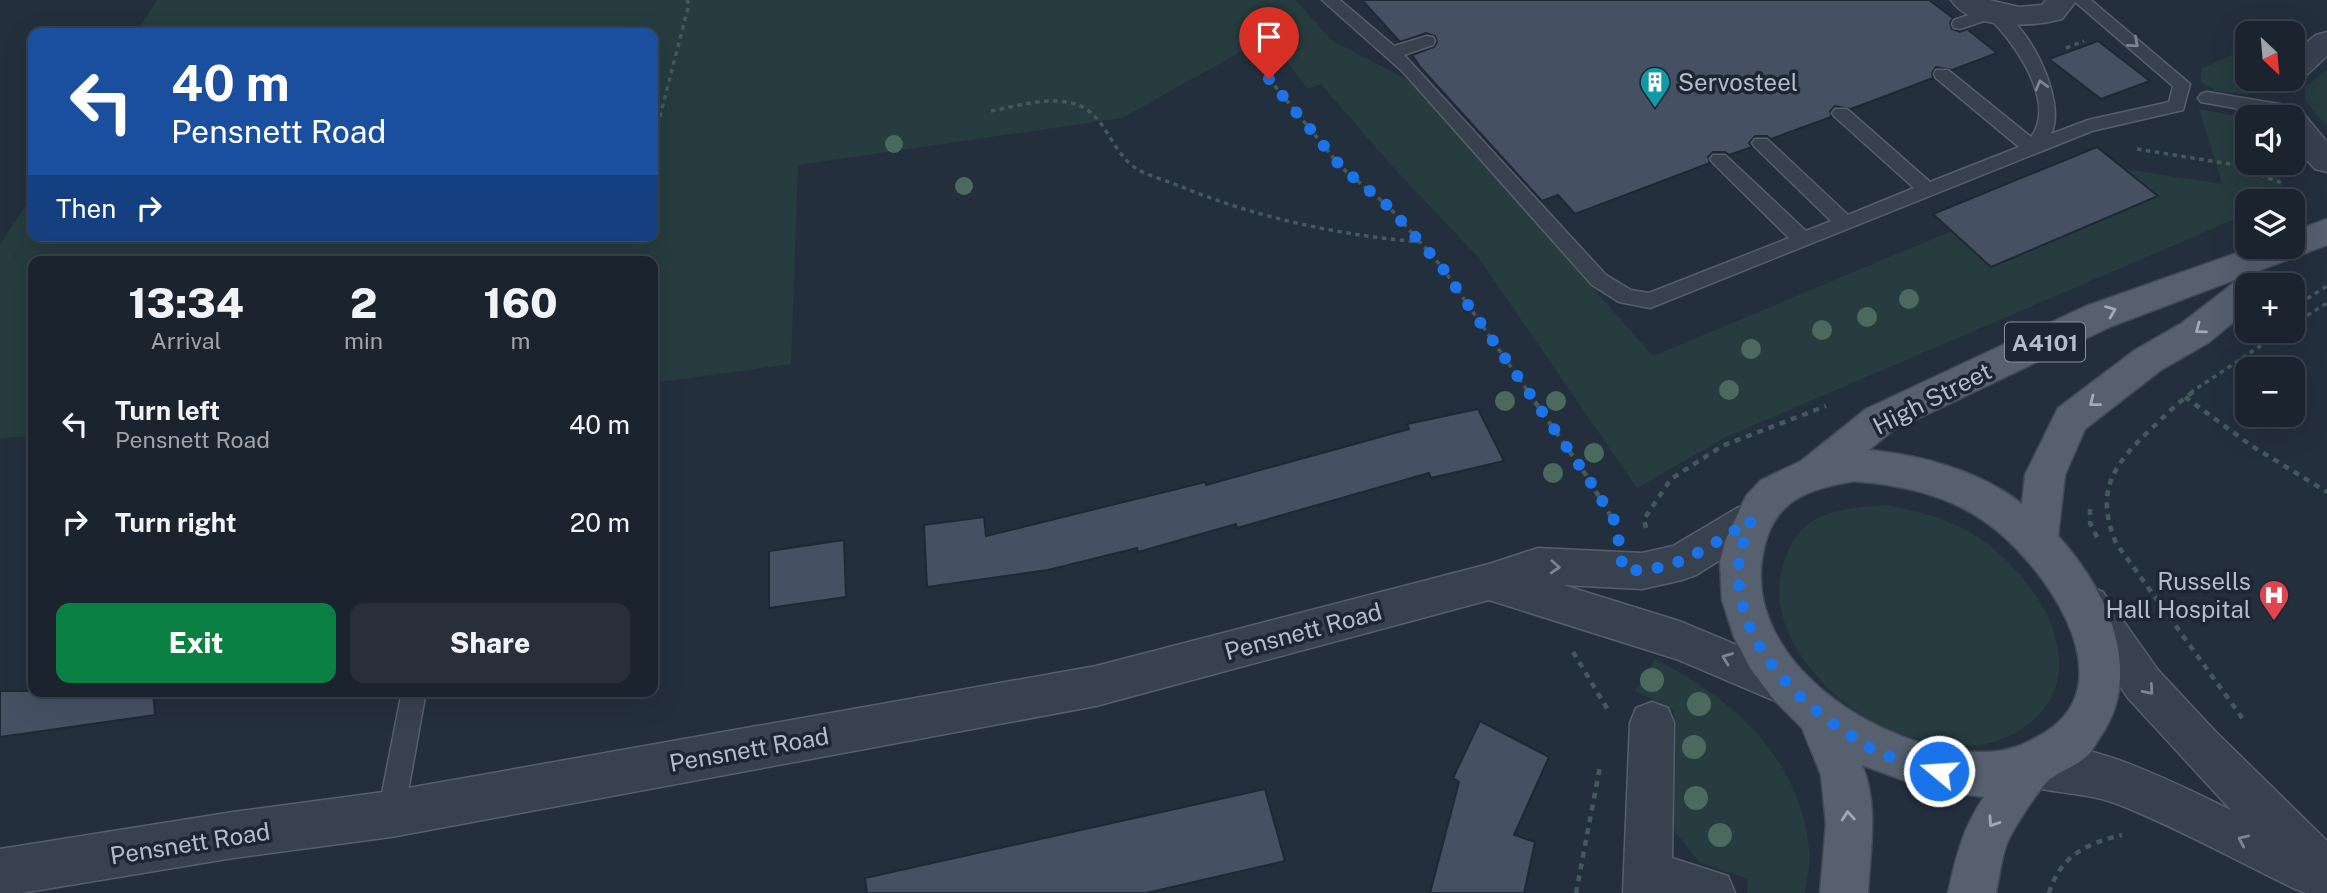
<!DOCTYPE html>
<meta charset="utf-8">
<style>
:root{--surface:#1b232e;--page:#282f3a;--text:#f1f3f6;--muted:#a0a4aa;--line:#39404a;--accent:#0b8043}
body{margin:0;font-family:"Public Sans",sans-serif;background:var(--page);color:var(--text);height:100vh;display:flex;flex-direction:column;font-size:26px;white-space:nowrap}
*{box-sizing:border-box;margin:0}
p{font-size:23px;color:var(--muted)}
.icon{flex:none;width:38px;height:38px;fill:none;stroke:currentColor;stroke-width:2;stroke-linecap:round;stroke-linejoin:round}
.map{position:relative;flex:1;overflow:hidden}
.side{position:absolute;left:28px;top:256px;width:630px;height:441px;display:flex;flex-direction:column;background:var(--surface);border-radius:14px;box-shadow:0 7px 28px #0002,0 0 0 2px var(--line)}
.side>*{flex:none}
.top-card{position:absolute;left:28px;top:28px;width:630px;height:214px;border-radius:14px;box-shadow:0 7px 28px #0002,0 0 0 2px var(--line);background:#1a4fa0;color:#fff;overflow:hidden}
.needle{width:46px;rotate:154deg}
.controls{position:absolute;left:2235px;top:21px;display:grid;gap:14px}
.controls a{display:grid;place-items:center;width:70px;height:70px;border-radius:14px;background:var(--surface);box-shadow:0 7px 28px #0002,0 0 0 2px var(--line);font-size:35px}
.pin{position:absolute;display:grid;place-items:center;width:60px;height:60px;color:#fff;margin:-72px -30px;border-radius:50% 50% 50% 0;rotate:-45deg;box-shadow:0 0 7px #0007}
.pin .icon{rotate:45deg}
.me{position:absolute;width:77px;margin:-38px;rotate:288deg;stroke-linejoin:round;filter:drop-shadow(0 0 5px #0008)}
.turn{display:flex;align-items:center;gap:24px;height:147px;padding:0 28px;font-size:32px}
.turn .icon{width:91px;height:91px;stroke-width:2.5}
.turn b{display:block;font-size:49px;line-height:60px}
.then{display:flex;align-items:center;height:66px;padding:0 28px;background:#0003;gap:14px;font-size:26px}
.eta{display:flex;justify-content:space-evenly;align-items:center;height:119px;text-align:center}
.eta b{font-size:42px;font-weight:800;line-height:49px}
.cta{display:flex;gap:14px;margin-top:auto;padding:14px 28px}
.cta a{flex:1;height:80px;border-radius:14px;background:var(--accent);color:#fff;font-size:28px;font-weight:800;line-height:80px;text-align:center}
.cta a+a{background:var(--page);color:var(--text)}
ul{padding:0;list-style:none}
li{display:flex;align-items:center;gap:21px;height:98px;padding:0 28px}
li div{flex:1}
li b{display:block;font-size:26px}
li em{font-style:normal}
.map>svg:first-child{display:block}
</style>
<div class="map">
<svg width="2327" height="893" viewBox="0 0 2327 893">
<rect width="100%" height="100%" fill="#242f3e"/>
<!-- green -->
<g fill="#263c3f">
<polygon points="157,0 1296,0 1331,40 1408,80 1653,356 1952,231 2158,196 2125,169 2222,184 2199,109 2247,118 2247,163 2274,163 2287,197 2277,201 2247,201 2247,214 1724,438 1637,488 1478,257 1391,165 1321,84 1307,89 1269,36 1122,118 798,165 791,364 653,383 653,261 33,261 33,436 0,438 0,245 33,193 33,236 653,236 653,33 136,33"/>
<polygon points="2247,48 2248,95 2216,91 2201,82 2201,69"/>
<polygon points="2327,70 2327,127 2305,100 2305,87"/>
<path d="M1886 505C1916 511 1944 517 1971 533 2030 567 2100 666 2030 723 2014 736 1989 747 1967 745 1935 743 1905 739 1876 723 1822 694 1762 627 1784 562 1789 546 1799 528 1814 520 1837 508 1861 507 1886 505Z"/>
<path d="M1655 659C1733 699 1800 757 1809 850 1811 864 1807 879 1805 893H1747L1748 879 1699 862 1674 830 1667 812 1674 710 1635 691Z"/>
</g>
<!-- building -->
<g fill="#455162" stroke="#1f2835" stroke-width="2">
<polygon points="1362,0 1929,0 1953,18 1950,23 1952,29 1960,32 1967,29 1997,53 1952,70 1936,67 1932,73 1933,78 1851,109 1835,106 1830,111 1831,117 1771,139 1767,136 1755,136 1749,143 1752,147 1729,155 1725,152 1713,152 1708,157 1710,163 1575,214 1558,195 1542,201 1421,68 1412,55 1434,47 1437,42 1435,36 1426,33 1400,42"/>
<polygon points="2098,41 2150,81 2101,99 2049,59"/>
<polygon points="2097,147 2158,196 1991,267 1933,214"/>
<polygon points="1478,409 1504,461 1431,478 1429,473 1237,528 1236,524 1138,552 1137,548 1048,570 927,587 924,525 984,517 986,536 1205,482 1206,485 1409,429 1407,424"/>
<polygon points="844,540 846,597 769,608 769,551"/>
<polygon points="0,691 153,691 155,715 0,737"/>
<polygon points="1480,721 1549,757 1514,835 1535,842 1524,893 1430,893 1459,782 1453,778"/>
<polygon points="1265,789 1285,861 1146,893 867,893 865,878"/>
</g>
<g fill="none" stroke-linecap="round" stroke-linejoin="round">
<!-- service casing -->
<g stroke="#565f6c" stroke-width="3">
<g id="service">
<path d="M1322 0H1340L1394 46 1427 36 1433 37 1435 41 1433 45 1404 55 1606 275 1631 290 1649 293 1789 238 1713 163 1710 159 1713 155H1725L1806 231 1831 221 1755 147 1752 143 1755 139H1767L1848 215 1914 188 1835 117 1832 113 1835 109H1847L1930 182 2019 147 1936 78 1934 74 1936 70H1948L2031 137C2057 103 2015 43 1990 19L1960 29 1954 28 1952 24 1954 20 1992 7C2026 16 2068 101 2051 134L2088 120 2169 102 2173 86 2073 0H2091L2190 84 2183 110 2092 131 1650 308 1619 302 1592 285 1403 72Z"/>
<polygon points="2207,92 2285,105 2294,111 2285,117 2201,102 2198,98 2201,94"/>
<polygon points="402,691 426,691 404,814 400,823 391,826 382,823 378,814"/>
</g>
</g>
<!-- minor casing -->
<g stroke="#565f6c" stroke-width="3">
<g id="minor">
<path d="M1951 0H1989L2019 7 2042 5 2046 0H2077L2062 19C2032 27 1972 31 1951 0Z"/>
<path d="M2327 32V56C2311 69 2304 85 2281 79H2292V54L2316 35Z"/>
<polygon points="2292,110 2303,113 2327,142 2327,172 2315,169 2292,144 2292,117 2278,117 2281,113"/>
<path d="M2088 586 2103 592 2158 670 2214 730 2327 841V893H2306L2295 889C2237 861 2180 829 2120 805 2086 791 2048 795 2015 781L2008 766 2015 751C2072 727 2178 785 2231 810L2128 698 2073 618 2067 605 2073 592Z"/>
<polygon points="1652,702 1668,708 1674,723 1672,858 1728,876 1735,893 1623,893 1630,723 1636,708"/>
</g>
</g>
<!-- tertiary casing -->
<g stroke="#565f6c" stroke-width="3">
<polygon id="tertiary" points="1751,503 1765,508 1771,520 1765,532 1696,575 1682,580 1642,589 1563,585 1679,621 1804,673 1811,687 1804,701 1789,707 1679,660 1489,600 1096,706 391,837 233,858 22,893 0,893 0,849 233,812 391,791 1096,666 1489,564 1538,548 1642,553 1673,546 1737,508"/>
</g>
<!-- primary casing -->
<g stroke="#414a57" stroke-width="3">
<path id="primary" d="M2327 219V245L2112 326 1892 431 1869 450C1922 455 1980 471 2022 504L2025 475 2058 408 2135 350 2182 323 2235 282 2247 278 2259 282 2262 285H2247V311L2208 343 2161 370 2085 429 2065 475 2058 536C2107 590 2146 672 2099 739 2095 744 2092 752 2087 756 2076 766 2061 771 2050 779 2040 787 2010 833 2006 846 2001 861 1999 878 1996 893H1948C1956 857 1963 827 1984 797L1927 789 1862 765C1879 803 1870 852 1868 893H1820L1826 824 1821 775 1802 728 1774 700 1750 668 1734 637 1722 600 1720 561 1725 541 1746 496 1761 480 1801 461 1866 409 2086 306 2254 247H2292V232ZM1854 481C1900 485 1945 494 1984 521 2040 559 2130 681 2044 733 2022 746 2005 753 1979 752 1884 752 1741 663 1763 553 1773 500 1806 490 1854 481Z"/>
</g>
<!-- path-far1 -->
<g stroke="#44595c" stroke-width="3.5" stroke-dasharray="4.5 4.5" stroke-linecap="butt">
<polyline points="2066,48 2084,41"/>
<polyline points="1269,79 1342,168 1389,207 1420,242"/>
<path d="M991 111C1017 106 1049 96 1075 104 1106 113 1111 153 1137 169 1149 176 1164 180 1177 185 1254 217 1337 235 1420 242L1441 266 1529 393"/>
<polyline points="653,143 689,4 687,0"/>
<polyline points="2137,149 2230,164 2282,183"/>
<polyline points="2292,308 2327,286"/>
<polyline points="2292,325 2327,303"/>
<polyline points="2190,393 2283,331"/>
</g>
<!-- path -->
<g stroke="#44595c" stroke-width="4.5" stroke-dasharray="6 6" stroke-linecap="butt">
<polyline points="1528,392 1586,475 1616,525"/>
<path d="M2193 392C2178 402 2165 416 2152 428 2114 464 2094 490 2116 543L2243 719"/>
<polyline points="2185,397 2252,446 2327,492"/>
<polyline points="2090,509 2090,523 2100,543"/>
<polyline points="1646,528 1644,519 1671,479 1722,446 1826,406"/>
<polyline points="1573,652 1608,710"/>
<polyline points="1576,893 1600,767"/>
<path d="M2049 893C2060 856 2087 843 2122 835"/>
</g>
<!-- service -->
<use href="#service" fill="#38414e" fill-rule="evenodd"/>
<!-- minor -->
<use href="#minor" fill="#38414e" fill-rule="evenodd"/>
<!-- tertiary -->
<use href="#tertiary" fill="#38414e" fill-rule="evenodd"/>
<!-- primary -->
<use href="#primary" fill="#56606e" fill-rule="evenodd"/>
</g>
<!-- trees -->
<g fill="#4b6a5d">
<circle cx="894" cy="144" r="9"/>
<circle cx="964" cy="186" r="9"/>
<circle cx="1909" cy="299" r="10"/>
<circle cx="1867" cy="317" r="10"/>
<circle cx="1822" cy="330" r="10"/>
<circle cx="1751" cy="349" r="10"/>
<circle cx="1729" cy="390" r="10"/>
<circle cx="1505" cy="401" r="10"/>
<circle cx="1556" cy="401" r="10"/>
<circle cx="1594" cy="453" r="10"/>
<circle cx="1553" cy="473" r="10"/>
<circle cx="1652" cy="680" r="12"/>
<circle cx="1699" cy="704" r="12"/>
<circle cx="1694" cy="747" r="12"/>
<circle cx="1696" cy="798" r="12"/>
<circle cx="1720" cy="835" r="12"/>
</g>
<!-- one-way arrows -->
<defs><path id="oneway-chevron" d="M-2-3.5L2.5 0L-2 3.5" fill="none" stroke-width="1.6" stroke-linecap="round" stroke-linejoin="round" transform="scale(1.75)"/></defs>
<g stroke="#7c8592">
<use href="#oneway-chevron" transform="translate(2134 43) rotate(41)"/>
<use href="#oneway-chevron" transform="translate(2041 85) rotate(-106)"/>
<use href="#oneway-chevron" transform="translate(1555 567) rotate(3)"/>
<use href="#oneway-chevron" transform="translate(1727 658) rotate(-159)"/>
<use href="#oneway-chevron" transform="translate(2149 690) rotate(49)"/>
<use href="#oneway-chevron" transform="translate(2243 840) rotate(-156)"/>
</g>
<g stroke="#a1aab7">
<use href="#oneway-chevron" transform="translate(2111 311) rotate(-22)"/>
<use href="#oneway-chevron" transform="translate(2200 329) rotate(143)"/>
<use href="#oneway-chevron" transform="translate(2094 402) rotate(142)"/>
<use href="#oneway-chevron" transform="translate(1848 816) rotate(-94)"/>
<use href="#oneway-chevron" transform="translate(1993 822) rotate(124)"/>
</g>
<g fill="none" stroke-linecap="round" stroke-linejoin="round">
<!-- route -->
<path stroke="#1a73e8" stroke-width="12" stroke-dasharray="0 21.6" d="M1269 79 1342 168 1389 207 1441 266 1586 475 1616 523 1623 570C1675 574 1709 546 1751 520 1747 533 1740 548 1739 561 1732 636 1792 698 1850 735 1859 740 1868 748 1878 752 1897 760 1919 765 1939 771"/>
</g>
<!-- icons -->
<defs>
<g id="building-pin" transform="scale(1.575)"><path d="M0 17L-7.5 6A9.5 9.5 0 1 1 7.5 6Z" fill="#0f9aa8" stroke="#1d2633"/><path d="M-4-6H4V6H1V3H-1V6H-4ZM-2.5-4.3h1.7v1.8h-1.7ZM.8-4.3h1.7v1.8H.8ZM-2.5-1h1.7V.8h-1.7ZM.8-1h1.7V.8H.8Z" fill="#fff"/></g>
<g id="hospital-pin" transform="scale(1.575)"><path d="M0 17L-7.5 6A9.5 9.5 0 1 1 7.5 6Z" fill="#e0444e" stroke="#1d2633"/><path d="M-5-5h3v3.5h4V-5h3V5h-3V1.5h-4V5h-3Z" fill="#fff"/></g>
</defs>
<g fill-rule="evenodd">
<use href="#building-pin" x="1655" y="82"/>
<use href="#hospital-pin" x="2274" y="595"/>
</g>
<g text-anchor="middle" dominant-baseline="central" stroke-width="7" stroke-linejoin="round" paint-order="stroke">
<!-- shield labels -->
<rect fill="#1d2633" stroke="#878f9c" stroke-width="2" x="2005" y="322.5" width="80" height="39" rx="5"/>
<g font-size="23" font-weight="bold" fill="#b4bcc9">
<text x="2045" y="342">A4101</text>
</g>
<!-- poi labels -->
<g font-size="24" fill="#b4bcc9" stroke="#1d2633" text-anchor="start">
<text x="1678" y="82">Servosteel</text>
<text x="2251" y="581" text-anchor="end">Russells<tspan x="2251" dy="28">Hall Hospital</tspan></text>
</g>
<!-- street labels -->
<g font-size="24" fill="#b4bcc9" stroke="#1d2633">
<text transform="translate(1932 398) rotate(-27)">High Street</text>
<text transform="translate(1303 631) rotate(-15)">Pensnett Road</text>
<text transform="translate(749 749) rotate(-10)">Pensnett Road</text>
<text transform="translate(190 843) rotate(-9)">Pensnett Road</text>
</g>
</g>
</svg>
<div class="controls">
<a><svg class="needle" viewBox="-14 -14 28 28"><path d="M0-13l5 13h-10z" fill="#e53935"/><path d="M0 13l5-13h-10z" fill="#a0a4aa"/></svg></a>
<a><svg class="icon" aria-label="sound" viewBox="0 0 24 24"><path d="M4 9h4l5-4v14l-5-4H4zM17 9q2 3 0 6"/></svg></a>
<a><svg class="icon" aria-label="layers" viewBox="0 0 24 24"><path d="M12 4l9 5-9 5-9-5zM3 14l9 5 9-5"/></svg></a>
<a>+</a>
<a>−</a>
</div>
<div class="pin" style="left:1269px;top:79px;background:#d93025"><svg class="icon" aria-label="arrive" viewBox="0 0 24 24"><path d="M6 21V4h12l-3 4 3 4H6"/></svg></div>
<svg class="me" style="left:1939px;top:771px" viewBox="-20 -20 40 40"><circle r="17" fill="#1a73e8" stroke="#fff" stroke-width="3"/><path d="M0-11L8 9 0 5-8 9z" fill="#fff"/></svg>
<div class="top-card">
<div class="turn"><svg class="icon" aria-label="left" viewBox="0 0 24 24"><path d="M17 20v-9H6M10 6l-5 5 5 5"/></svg><div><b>40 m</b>Pensnett Road</div></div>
<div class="then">Then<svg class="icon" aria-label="right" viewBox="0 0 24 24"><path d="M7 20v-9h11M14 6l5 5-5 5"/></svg></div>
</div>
<section class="side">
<div class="eta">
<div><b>13:34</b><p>Arrival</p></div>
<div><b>2</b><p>min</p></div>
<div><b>160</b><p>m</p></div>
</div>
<ul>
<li><svg class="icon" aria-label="left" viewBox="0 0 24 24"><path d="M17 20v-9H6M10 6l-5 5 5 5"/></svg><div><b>Turn left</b><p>Pensnett Road</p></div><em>40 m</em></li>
<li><svg class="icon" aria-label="right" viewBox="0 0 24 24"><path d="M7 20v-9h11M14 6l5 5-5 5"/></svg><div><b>Turn right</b></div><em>20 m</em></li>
</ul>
<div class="cta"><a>Exit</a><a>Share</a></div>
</section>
</div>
